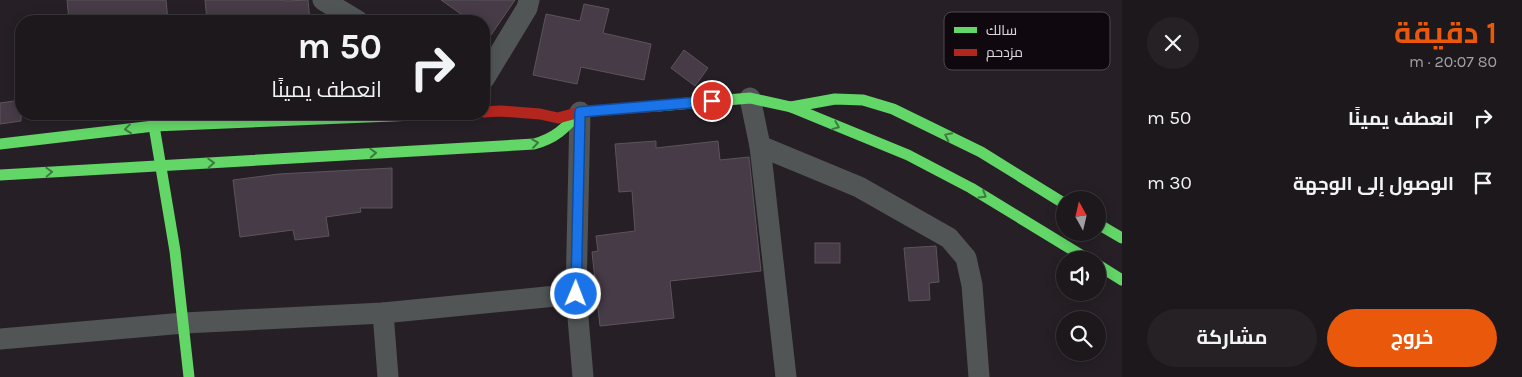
<!DOCTYPE html>
<html lang="ar">
<meta charset="utf-8">
<style>
:root{--surface:#1c181c;--page:#252125;--text:#f1f3f6;--muted:#a0a0a3;--line:#3a373b;--accent:#ea580c}
body{margin:0;font-family:Karla,Cairo,sans-serif;background:var(--page);color:var(--text);direction:rtl;height:100vh;display:flex;flex-direction:column;font-size:19px;white-space:nowrap}
*{box-sizing:border-box;margin:0}
p{font-size:16px;color:var(--muted)}
.icon{flex:none;width:28px;height:28px;fill:none;stroke:currentColor;stroke-width:2;stroke-linecap:round;stroke-linejoin:round}
.map{position:relative;flex:1;overflow:hidden;direction:ltr}
.details{display:flex;flex-direction:column;background:var(--surface);width:400px}
.details>*{flex:none}
.top-card{position:absolute;left:15px;top:15px;width:475px;height:105px;border-radius:20px;box-shadow:0 2px 12px #0003,0 0 0 1px var(--line);direction:rtl;background:#1c181c;color:var(--text);overflow:hidden}
.needle{width:32px;rotate:352deg}
.tools{position:absolute;left:1056px;top:191px;display:grid;gap:10px}
.tools a{display:grid;place-items:center;width:50px;height:50px;border-radius:50%;background:var(--surface);box-shadow:0 2px 12px #0003,0 0 0 1px var(--line);font-size:25px}
.pin{position:absolute;display:grid;place-items:center;width:42px;height:42px;color:#fff;margin:-21px;border:2px solid #fff;border-radius:50%;box-shadow:0 1px 5px #0007}
.me{position:absolute;width:55px;margin:-28px;rotate:1deg;stroke-linejoin:round;filter:drop-shadow(0 0 4px #0008)}
.turn{display:flex;align-items:center;gap:18px;height:105px;padding:0 25px;font-size:22px}
.turn .icon{width:65px;height:65px;stroke-width:2.5}
.turn b{display:block;font-size:35px;line-height:42px}
.round{display:grid;place-items:center;flex:none;width:52px;height:52px;border-radius:26px;background:var(--page)}
.overview{display:flex;align-items:center;justify-content:space-between;height:85px;padding:0 25px}
h1{font-size:30px;font-weight:700;line-height:38px;color:var(--accent)}
.button{display:flex;gap:10px;margin-top:auto;padding:10px 25px}
.button a{flex:1;height:58px;border-radius:30px;background:var(--accent);color:#fff;font-size:20px;font-weight:700;line-height:58px;text-align:center}
.button a+a{background:var(--page);color:var(--text)}
ul{padding:0;list-style:none}
li{display:flex;align-items:center;gap:15px;height:65px;padding:0 25px}
li div{flex:1}
li b{display:block;font-size:19px}
li em{font-style:normal}
main{display:flex;flex:1;min-height:0}
.map>svg:first-child{display:block}
</style>
<main>
<section class="details">
<div class="overview"><div><h1>1 دقيقة</h1><p>80 m · 20:07</p></div><a class="round"><svg class="icon" aria-label="close" viewBox="0 0 24 24"><path d="M6 6l12 12M18 6L6 18"/></svg></a></div>
<ul>
<li><svg class="icon" aria-label="right" viewBox="0 0 24 24"><path d="M7 20v-9h11M14 6l5 5-5 5"/></svg><div><b>انعطف يمينًا</b></div><em>50 m</em></li>
<li><svg class="icon" aria-label="arrive" viewBox="0 0 24 24"><path d="M6 21V4h12l-3 4 3 4H6"/></svg><div><b>الوصول إلى الوجهة</b></div><em>30 m</em></li>
</ul>
<div class="button"><a>خروج</a><a>مشاركة</a></div>
</section>
<div class="map">
<svg width="1122" height="377" viewBox="0 0 1122 377">
<rect width="100%" height="100%" fill="#262026"/>
<!-- building -->
<g fill="#463b46" stroke="#5b555b">
<polygon points="67,0 166,0 168,21 114,21 114,18 84,21 69,21"/>
<polygon points="205,0 286,0 286,1 308,0 310,21 207,21"/>
<polygon points="441,0 515,0 491,35 484,30 484,21 471,21"/>
<polygon points="584,4 609,9 603,33 651,44 644,80 581,67 577,84 533,75 546,14 580,21"/>
<polygon points="684,50 708,68 695,86 671,68"/>
<polygon points="21,100 21,121 0,124 0,103"/>
<polygon points="656,141 656,148 718,141 720,160 749,157 761,271 670,281 674,318 600,326 592,252 598,251 596,236 635,231 632,191 619,192 615,144"/>
<polygon points="392,168 392,208 360,208 361,212 326,217 329,236 295,240 293,230 240,237 233,180 279,174"/>
<rect x="815" y="243" width="25" height="20"/>
<polygon points="936,246 939,282 929,283 930,300 909,301 904,248"/>
</g>
<g fill="none" stroke-linecap="round" stroke-linejoin="round">
<!-- street -->
<g stroke="#525555" stroke-width="21">
<polyline points="323,0 358,21"/>
<polyline points="484,79 527,8 529,0"/>
<polyline points="750,98 760,146 859,187 949,238 966,258 972,285 979,377"/>
<polyline points="580,112 576,294 583,377"/>
<polyline points="760,146 786,377"/>
<polyline points="383,313 388,377"/>
<polyline points="0,339 184,323 383,313 576,294"/>
</g>
<!-- fast -->
<g stroke="#63d668" stroke-width="11">
<polyline points="658,106 750,98 791,107 908,155 971,188 1089,260"/>
<polyline points="791,107 835,99 863,100 893,109 981,152 1065,204"/>
<polyline points="154,126 175,251 189,377"/>
<polyline points="0,144 154,126 439,114"/>
<path d="M0 175 534 144C556 138 565 128 580 112"/>
<polyline points="1098,224 1122,238"/>
<polyline points="1098,265 1122,280"/>
</g>
<!-- jam -->
<polyline stroke="#b3261e" stroke-width="11" points="484,112 500,111 540,114 558,118 580,112 658,106"/>
</g>
<!-- one-way arrows -->
<defs><path id="oneway-chevron" d="M-2-3.5L2.5 0L-2 3.5" fill="none" stroke-width="1.6" stroke-linecap="round" stroke-linejoin="round" transform="scale(1.25)"/></defs>
<g stroke="#3d7a40">
<use href="#oneway-chevron" transform="translate(836 126) rotate(22)"/>
<use href="#oneway-chevron" transform="translate(128 129) rotate(173)"/>
<use href="#oneway-chevron" transform="translate(948 136) rotate(-154)"/>
<use href="#oneway-chevron" transform="translate(535 143) rotate(-8)"/>
<use href="#oneway-chevron" transform="translate(373 153) rotate(-3)"/>
<use href="#oneway-chevron" transform="translate(211 163) rotate(-3)"/>
<use href="#oneway-chevron" transform="translate(49 172) rotate(-3)"/>
<use href="#oneway-chevron" transform="translate(983 195) rotate(32)"/>
</g>
<g fill="none" stroke-linecap="round" stroke-linejoin="round">
<!-- route casing -->
<g stroke="#114b97" stroke-width="12">
<polyline id="route" points="576,294 580,112 712,101"/>
</g>
<!-- route -->
<use href="#route" stroke="#1a73e8" stroke-width="9"/>
</g>
<!-- legend -->
<rect x="944" y="12" width="166" height="58" rx="8" fill="#0f090f" stroke="#4e464d" stroke-width="1"/>
<rect x="954" y="27" width="23" height="6" fill="#63d668"/>
<rect x="954" y="49" width="23" height="7" fill="#b3261e"/>
<g font-size="14" fill="#e0d6df">
<text x="986" y="35">سالك</text>
<text x="986" y="57">مزدحم</text>
</g>
</svg>
<div class="tools">
<a><svg class="needle" viewBox="-14 -14 28 28"><path d="M0-13l5 13h-10z" fill="#e53935"/><path d="M0 13l5-13h-10z" fill="#a0a0a3"/></svg></a>
<a><svg class="icon" aria-label="sound" viewBox="0 0 24 24"><path d="M4 9h4l5-4v14l-5-4H4zM17 9q2 3 0 6"/></svg></a>
<a><svg class="icon" aria-label="search" viewBox="0 0 24 24"><circle cx="10" cy="10" r="6"/><path d="M15 15l6 6"/></svg></a>
</div>
<div class="pin" style="left:712px;top:101px;background:#d93025"><svg class="icon" aria-label="arrive" viewBox="0 0 24 24"><path d="M6 21V4h12l-3 4 3 4H6"/></svg></div>
<svg class="me" style="left:576px;top:294px" viewBox="-20 -20 40 40"><circle r="17" fill="#1a73e8" stroke="#fff" stroke-width="3"/><path d="M0-11L8 9 0 5-8 9z" fill="#fff"/></svg>
<div class="top-card">
<div class="turn"><svg class="icon" aria-label="right" viewBox="0 0 24 24"><path d="M7 20v-9h11M14 6l5 5-5 5"/></svg><div><b>50 m</b>انعطف يمينًا</div></div>
</div>
</div>
</main>
